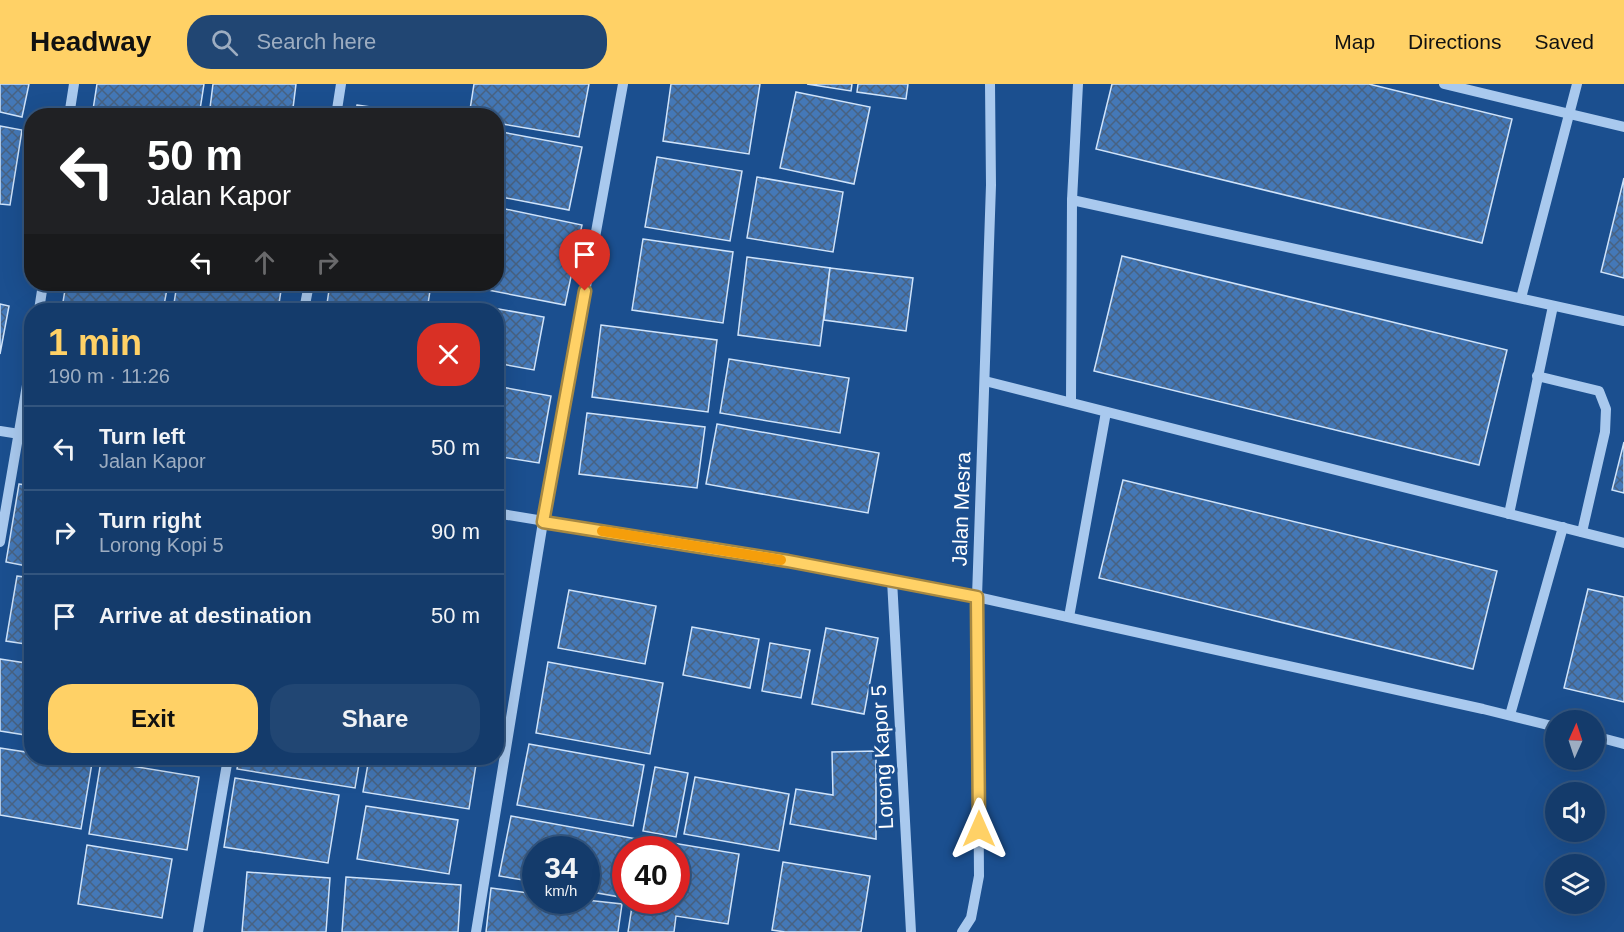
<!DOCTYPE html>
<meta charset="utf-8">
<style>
:root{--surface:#143b6b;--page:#214673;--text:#f1f3f6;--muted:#9dadc1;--line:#33557e;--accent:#ffd166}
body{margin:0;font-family:Helvetica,sans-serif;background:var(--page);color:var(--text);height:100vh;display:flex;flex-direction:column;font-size:22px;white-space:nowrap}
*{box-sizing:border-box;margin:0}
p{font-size:20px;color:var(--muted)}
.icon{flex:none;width:33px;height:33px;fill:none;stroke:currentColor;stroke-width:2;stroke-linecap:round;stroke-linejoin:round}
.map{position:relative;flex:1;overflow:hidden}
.sheet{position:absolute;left:24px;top:219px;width:480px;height:462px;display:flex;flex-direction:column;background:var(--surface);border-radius:24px;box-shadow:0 6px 24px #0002,0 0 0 2px var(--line)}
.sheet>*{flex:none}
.top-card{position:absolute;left:24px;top:24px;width:480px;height:183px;border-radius:24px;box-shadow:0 6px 24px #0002,0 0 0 2px var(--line);background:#202124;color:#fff;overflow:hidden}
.needle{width:39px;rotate:3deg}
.buttons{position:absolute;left:1545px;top:626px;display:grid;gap:12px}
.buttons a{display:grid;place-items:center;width:60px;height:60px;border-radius:50%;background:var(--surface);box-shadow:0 6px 24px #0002,0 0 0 2px var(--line);font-size:30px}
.speed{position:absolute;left:522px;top:752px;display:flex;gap:12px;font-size:30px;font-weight:700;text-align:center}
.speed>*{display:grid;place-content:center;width:78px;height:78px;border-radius:50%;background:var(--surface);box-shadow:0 6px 24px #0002,0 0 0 2px var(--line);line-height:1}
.speed small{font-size:15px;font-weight:400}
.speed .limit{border:9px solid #d22;background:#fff;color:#111}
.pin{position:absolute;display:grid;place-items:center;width:51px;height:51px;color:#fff;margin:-62px -26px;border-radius:50% 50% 50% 0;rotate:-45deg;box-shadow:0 0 6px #0007}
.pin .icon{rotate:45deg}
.me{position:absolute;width:66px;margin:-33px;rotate:0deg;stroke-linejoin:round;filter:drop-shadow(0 0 4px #0008)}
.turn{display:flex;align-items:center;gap:21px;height:126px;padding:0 24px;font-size:27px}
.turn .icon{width:78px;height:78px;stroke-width:2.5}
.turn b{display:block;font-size:42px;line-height:51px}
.lanes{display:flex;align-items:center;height:57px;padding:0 24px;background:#0003;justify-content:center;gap:30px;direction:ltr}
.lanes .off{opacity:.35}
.round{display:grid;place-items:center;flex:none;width:63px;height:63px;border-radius:24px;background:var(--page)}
.summary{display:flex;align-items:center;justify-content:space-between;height:102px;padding:0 24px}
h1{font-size:36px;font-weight:600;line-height:45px;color:var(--accent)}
.action{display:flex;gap:12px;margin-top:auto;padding:12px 24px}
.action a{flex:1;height:69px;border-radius:24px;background:var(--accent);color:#111;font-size:24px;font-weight:600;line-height:69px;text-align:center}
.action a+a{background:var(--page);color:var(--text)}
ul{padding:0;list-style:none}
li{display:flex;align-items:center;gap:18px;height:84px;padding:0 24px;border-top:2px solid var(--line)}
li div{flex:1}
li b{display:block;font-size:22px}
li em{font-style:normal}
header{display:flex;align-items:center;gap:36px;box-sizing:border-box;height:84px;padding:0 30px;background:var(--accent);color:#111}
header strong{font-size:28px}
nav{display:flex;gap:33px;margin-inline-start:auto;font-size:21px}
.search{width:420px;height:54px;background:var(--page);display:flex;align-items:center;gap:15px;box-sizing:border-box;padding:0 21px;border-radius:24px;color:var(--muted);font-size:22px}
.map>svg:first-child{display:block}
</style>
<header>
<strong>Headway</strong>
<div class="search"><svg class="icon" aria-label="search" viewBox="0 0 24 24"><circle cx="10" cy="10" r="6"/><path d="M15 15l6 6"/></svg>Search here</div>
<nav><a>Map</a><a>Directions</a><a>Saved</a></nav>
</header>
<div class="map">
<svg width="1624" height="848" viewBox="0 0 1624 848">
<defs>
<pattern id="building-cross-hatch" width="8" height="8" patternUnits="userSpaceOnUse" patternTransform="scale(1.5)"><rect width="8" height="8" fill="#4478b7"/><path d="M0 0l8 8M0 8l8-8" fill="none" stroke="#486282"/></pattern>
</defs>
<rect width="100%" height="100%" fill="#1b4f8f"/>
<!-- building -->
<g fill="url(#building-cross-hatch)" stroke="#cfe3fa" stroke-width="1.5">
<polygon points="0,0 29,0 22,33 0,28"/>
<polygon points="97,0 204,0 199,32 92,32"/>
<polygon points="213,0 296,0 292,32 209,32"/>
<polygon points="474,0 589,0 579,53 496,39 496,32 469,32"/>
<polygon points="671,0 760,0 749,70 663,57"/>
<polygon points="807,0 852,0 851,7"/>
<polygon points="858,0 908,0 906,15 857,8"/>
<polygon points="1112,0 1369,0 1512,35 1482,159 1096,65"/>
<polygon points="796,8 870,23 854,100 780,84"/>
<polygon points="357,21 432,32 355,32"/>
<polygon points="0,42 22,46 10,121 0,120"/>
<polygon points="496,47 582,63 569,126 496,112"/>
<polygon points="657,73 742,87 730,157 645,143"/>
<polygon points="757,93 843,108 833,168 747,154"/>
<polygon points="1624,94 1624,194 1601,188"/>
<polygon points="496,123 582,141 565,221 457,200 496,200"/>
<polygon points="643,155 733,168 723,239 632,226"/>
<polygon points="1122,172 1507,266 1479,381 1094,287"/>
<polygon points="747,173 830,184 820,262 738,251"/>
<polygon points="830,184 913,194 906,247 824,236"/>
<polygon points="66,200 168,200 163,226 77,226 62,224"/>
<polygon points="177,200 282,200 278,226 173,226"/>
<polygon points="330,200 381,200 430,207 427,226 326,226"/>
<polygon points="465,219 544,233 534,286 496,279 496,226 463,226"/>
<polygon points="0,220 9,222 0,270"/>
<polygon points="601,241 717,256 708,328 592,313"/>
<polygon points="729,275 849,294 840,349 720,329"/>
<polygon points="496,302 551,312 539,379 496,372"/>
<polygon points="587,329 705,343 697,404 579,390"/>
<polygon points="717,340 879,369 868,429 706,400"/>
<polygon points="1624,358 1624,409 1612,406"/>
<polygon points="1123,396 1497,487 1473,585 1099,494"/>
<polygon points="19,400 32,402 32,483 6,478"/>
<polygon points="496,472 502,473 496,510"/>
<polygon points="17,492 32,494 32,561 6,557"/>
<polygon points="1588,505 1624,513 1624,618 1564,604"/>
<polygon points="569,506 656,522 645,580 558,564"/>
<polygon points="692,543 759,555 750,604 683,591"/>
<polygon points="826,544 878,554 864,630 812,620"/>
<polygon points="770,559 810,566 801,614 762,607"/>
<polygon points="0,575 32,580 32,652 0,647"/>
<polygon points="548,578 663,599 650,670 536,649"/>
<polygon points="529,660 644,681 633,742 517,721"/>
<polygon points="0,664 32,669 32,674 59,674 92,679 81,745 0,731"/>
<polygon points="876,667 876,755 790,740 796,705 833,711 832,668"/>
<polygon points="239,674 360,674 355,704 237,685"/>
<polygon points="369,674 477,674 469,725 363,708"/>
<polygon points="101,677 199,693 187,766 89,750"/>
<polygon points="655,683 688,689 676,753 643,747"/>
<polygon points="695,693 789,710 779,767 684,750"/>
<polygon points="235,694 339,711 328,779 224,763"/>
<polygon points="366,722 458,736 449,790 357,775"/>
<polygon points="511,732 637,755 635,765 626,765 626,814 586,807 586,765 536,765 536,798 499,792"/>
<polygon points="643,754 739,770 728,840 676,832 674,848 628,848 633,816 676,816 676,765 641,765"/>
<polygon points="87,761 172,775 162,834 78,820"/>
<polygon points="783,778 870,792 861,848 785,848 772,846"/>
<polygon points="247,788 330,794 326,848 242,848"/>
<polygon points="346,793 461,801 458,848 342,848"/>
<polygon points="491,804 536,810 536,816 586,816 622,820 618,848 486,848"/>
</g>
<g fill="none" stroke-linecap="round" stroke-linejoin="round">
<!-- minor -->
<g stroke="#a9c9ee" stroke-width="10">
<polyline points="1444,0 1624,43"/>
<polyline points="69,32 74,0"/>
<polyline points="336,32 341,0"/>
<polyline points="1072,116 1624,237"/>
<polyline points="1521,214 1577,0"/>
<polyline points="39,226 43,200"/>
<polyline points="304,226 309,200"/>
<polyline points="1537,292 1599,307 1606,325 1605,348 1582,448"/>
<polyline points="985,297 1624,459"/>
<polyline points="1071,317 1072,116 1078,0"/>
<polyline points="0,347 32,352"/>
<polyline points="496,429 787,477 977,513 1483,625 1556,643"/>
<polyline points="1509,430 1553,222"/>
<polyline points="0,458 32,272"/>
<polyline points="892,496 911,848"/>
<polyline points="1069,533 1106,328"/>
<polyline points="1510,631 1563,443"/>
<polyline points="1594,652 1624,660"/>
<polyline points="198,848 228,674"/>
<polyline points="476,848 543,438 623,0"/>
<polyline points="962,848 971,834 979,792 977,513 991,101 990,0"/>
</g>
</g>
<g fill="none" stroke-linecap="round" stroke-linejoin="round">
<!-- route casing -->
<g stroke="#a68842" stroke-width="15">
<polyline id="route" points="585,207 543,438 788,477 977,513 979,745"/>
</g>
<!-- route -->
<use href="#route" stroke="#ffd166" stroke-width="10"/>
<!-- slow -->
<polyline stroke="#f59e0b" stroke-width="10" points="602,447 781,476"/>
</g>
<g text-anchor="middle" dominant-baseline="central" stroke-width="6" stroke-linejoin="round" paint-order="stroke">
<!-- street labels -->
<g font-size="21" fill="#fff" stroke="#1b4f8f">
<text transform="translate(961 425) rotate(-88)">Jalan Mesra</text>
<text transform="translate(882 673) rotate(-93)">Lorong Kapor 5</text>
</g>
</g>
</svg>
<div class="buttons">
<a><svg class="needle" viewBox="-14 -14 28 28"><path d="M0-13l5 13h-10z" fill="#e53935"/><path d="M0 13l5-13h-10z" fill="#9dadc1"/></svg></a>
<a><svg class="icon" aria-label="sound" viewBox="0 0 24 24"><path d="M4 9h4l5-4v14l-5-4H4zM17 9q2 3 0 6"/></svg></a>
<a><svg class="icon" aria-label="layers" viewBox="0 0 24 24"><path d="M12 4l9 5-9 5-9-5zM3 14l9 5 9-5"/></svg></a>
</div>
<div class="speed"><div>34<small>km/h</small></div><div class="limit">40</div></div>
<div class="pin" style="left:585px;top:207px;background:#d93025"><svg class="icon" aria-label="arrive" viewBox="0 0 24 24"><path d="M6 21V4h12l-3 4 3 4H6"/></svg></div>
<svg class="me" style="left:979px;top:745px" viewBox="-20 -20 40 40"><path d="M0-17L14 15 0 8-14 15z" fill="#ffd166" stroke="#fff" stroke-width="4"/></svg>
<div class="top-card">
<div class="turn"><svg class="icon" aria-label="left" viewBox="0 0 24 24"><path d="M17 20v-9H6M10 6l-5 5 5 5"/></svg><div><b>50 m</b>Jalan Kapor</div></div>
<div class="lanes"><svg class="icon" aria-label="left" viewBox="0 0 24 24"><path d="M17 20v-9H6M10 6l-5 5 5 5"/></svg><svg class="icon off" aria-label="ahead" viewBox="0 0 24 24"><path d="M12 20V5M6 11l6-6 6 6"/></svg><svg class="icon off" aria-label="right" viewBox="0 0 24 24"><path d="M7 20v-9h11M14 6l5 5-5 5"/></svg></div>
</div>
<section class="sheet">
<div class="summary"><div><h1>1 min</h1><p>190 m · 11:26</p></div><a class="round" style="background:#d93025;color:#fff"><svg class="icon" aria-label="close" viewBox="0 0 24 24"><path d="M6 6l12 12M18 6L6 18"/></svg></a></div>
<ul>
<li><svg class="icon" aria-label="left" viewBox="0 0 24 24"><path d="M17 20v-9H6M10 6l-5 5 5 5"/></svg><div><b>Turn left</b><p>Jalan Kapor</p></div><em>50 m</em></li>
<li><svg class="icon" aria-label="right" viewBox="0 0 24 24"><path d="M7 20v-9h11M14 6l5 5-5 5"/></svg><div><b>Turn right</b><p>Lorong Kopi 5</p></div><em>90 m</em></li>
<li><svg class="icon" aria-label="arrive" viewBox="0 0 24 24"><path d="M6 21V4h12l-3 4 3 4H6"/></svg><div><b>Arrive at destination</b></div><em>50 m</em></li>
</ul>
<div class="action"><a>Exit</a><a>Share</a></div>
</section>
</div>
